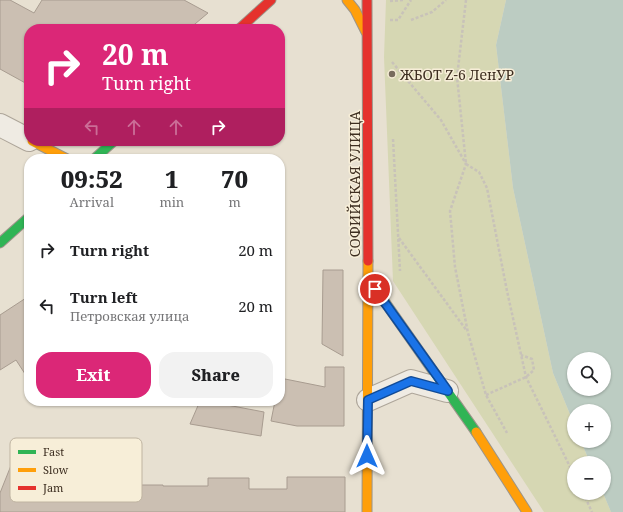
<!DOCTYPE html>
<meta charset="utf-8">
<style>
:root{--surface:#fff;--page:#f2f2f2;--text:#202124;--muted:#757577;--accent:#db2777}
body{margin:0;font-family:"Noto Serif",serif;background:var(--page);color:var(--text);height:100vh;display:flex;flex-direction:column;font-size:15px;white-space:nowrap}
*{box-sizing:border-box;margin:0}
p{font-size:13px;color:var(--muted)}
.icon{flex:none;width:22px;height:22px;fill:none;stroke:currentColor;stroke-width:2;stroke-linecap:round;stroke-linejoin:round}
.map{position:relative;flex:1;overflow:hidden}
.sheet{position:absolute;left:24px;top:154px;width:261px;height:252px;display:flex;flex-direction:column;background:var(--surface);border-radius:16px;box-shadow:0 1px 3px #0004}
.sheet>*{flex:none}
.top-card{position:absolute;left:24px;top:24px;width:261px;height:122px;border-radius:16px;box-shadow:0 1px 3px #0004;background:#db2777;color:#fff;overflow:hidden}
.fabs{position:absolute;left:567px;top:352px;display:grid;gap:8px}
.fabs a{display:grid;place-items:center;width:44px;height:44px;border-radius:50%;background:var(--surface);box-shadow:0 1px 3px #0004;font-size:20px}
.pin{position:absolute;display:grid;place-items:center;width:34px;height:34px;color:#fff;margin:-17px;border:2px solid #fff;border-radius:50%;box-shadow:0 1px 4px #0007}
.me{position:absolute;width:44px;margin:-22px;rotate:0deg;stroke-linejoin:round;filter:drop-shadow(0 0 3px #0008)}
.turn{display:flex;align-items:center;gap:14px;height:84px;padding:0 12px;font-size:18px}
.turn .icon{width:52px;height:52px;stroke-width:2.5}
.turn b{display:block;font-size:28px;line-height:34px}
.lanes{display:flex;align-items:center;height:38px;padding:0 12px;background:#0003;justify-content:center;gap:20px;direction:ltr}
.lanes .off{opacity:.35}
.eta{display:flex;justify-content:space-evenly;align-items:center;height:68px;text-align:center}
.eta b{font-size:24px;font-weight:800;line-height:28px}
.action{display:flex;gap:8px;margin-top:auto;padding:8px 12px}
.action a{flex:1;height:46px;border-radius:16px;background:var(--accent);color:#fff;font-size:16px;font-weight:800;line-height:46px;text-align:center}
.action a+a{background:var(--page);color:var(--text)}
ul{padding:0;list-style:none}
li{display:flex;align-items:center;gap:12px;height:56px;padding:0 12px}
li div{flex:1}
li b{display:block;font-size:15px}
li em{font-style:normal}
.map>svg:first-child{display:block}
</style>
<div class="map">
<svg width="623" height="512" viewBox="0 0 623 512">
<rect width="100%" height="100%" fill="#e7e0d1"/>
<!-- green -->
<polygon fill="#d6d7b3" points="386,0 506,0 496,45 513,188 553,373 574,424 574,441 581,441 590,463 574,463 574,493 603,493 611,512 544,512 393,281 384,57"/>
<!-- water -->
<path fill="#bcccc2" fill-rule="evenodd" d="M506 0H623V512H611L603 493H604V463H590L581 441H604V411H574V424L553 373 513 188 496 45ZM574 359H604V389H574Z"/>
<!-- building -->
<g fill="#cbbfb2" stroke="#a89c90">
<polygon points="0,0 10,0 34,13 42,0 184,0 208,13 189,29 29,29 29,85 0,69"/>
<polygon points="323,270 343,270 343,356 322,344"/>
<polygon points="29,296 29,380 16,360 0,370 0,315"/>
<polygon points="325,367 344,367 344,426 297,426 271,421 275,401 280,401 280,378 325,387"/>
<polygon points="200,401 206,401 264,412 261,436 190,424"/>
<polygon points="16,453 45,465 49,453 111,477 136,477 136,485 163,485 163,486 208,486 208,478 249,478 249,489 287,489 287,477 345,477 345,512 0,512 0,493"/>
</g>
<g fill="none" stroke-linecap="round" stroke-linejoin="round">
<!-- street casing -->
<g stroke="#ada599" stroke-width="24">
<g id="street">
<polyline points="0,125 29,140"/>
<polyline points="368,400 411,381 447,391"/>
</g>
</g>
<!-- fast casing -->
<g stroke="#9c958a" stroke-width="11">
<g id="fast">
<polyline points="94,159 114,141"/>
<polyline points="0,243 29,217"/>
<polyline points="368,278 476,432"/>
</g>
</g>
<!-- slow casing -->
<g stroke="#9c958a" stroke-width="11">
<g id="slow">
<polyline points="347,0 355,10 366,32"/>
<polyline points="32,141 67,159"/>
<polyline points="476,432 527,512"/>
<polyline points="367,512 368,261"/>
</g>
</g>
<!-- jam casing -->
<g stroke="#9c958a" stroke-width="11">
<g id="jam">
<polyline points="367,0 368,261"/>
<polyline points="239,29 271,0"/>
</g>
</g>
<!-- path -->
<g stroke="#c8c2b9" stroke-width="2.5" stroke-dasharray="3 2" stroke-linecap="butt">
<polyline points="466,0 457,77 466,164 479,172 487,188 507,291 526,377 574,475"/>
<polyline points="390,1 404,0"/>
<polyline points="390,20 398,20 411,0"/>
<polyline points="411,20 432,12 446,0"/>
<polyline points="392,62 441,120 466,164 450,211 455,267 468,333 486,395 507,433"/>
<polyline points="393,139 400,271"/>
<polyline points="399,238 467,331"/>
<polyline points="486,395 526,377 534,370 532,359 521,355"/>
<polyline points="583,493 592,512"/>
</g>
<!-- street -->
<use href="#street" stroke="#efebe3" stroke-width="22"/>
<!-- fast -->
<use href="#fast" stroke="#30b455" stroke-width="9"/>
<!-- slow -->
<use href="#slow" stroke="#ff9f0a" stroke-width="9"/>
<!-- jam -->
<use href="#jam" stroke="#e5322d" stroke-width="9"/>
</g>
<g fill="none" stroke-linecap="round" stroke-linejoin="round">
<!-- route casing -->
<g stroke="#114b97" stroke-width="10">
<polyline id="route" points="367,456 368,400 411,381 448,391 375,289"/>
</g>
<!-- route -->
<use href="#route" stroke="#1a73e8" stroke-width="7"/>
</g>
<!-- markers -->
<circle fill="#786c5e" stroke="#f7eed8" stroke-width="1.5" cx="392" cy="74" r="4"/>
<g text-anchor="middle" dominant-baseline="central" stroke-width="3" stroke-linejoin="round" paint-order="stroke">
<!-- poi labels -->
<g font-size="14" fill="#3d2e20" stroke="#f7eed8" text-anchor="start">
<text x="400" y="74">ЖБОТ Z-6 ЛенУР</text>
</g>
<!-- street labels -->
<g font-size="14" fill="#3d2e20" stroke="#f7eed8">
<text transform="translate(354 184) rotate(-90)">СОФИЙСКАЯ УЛИЦА</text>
</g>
</g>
<!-- legend -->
<rect x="10" y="438" width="132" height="64" rx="6" fill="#f7eed8" stroke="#bfb4a1" stroke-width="1"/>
<rect x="18" y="450" width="18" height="4" fill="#30b455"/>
<rect x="18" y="468" width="18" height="4" fill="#ff9f0a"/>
<rect x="18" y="486" width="18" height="4" fill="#e5322d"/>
<g font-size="11" fill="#3d2e20">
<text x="43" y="456">Fast</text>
<text x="43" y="474">Slow</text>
<text x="43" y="492">Jam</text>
</g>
</svg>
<div class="fabs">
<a><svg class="icon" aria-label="search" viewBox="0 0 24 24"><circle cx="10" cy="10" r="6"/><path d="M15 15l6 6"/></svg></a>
<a>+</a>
<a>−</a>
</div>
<div class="pin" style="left:375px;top:289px;background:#d93025"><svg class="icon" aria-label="arrive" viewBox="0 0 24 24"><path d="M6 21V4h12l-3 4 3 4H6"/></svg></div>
<svg class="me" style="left:367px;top:456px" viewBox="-20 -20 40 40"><path d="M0-17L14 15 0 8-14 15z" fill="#1a73e8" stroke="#fff" stroke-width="4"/></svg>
<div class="top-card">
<div class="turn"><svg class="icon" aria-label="right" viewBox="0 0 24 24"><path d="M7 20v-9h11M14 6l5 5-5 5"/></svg><div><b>20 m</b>Turn right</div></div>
<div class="lanes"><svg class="icon off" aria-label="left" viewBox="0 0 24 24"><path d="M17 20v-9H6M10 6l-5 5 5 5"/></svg><svg class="icon off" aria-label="ahead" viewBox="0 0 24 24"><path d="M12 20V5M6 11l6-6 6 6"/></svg><svg class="icon off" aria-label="ahead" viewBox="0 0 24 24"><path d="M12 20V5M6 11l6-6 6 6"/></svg><svg class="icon" aria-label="right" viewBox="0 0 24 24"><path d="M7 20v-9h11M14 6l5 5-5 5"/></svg></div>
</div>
<section class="sheet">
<div class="eta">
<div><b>09:52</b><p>Arrival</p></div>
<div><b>1</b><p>min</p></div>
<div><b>70</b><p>m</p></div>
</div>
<ul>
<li><svg class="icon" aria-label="right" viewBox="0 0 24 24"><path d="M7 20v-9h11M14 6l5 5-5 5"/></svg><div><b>Turn right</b></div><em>20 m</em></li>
<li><svg class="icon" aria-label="left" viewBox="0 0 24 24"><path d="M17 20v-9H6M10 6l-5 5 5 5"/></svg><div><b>Turn left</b><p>Петровская улица</p></div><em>20 m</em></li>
</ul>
<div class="action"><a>Exit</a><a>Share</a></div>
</section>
</div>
